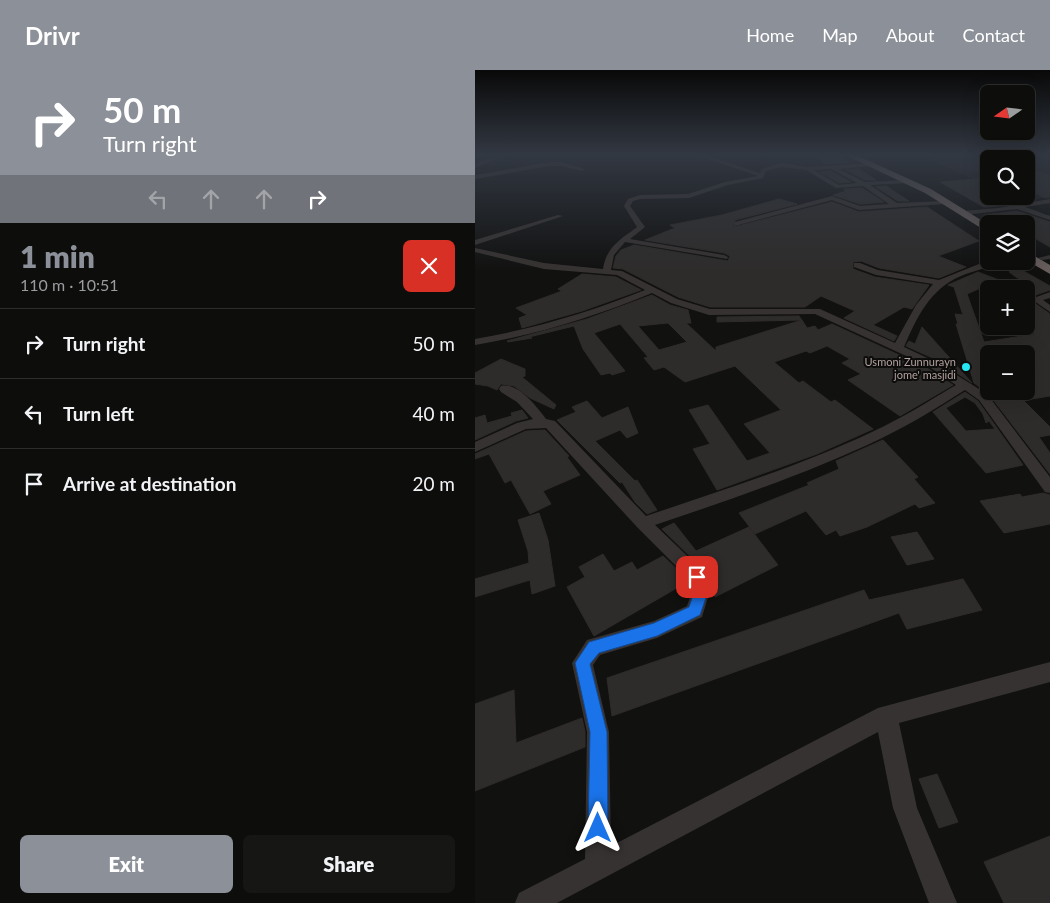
<!DOCTYPE html>
<meta charset="utf-8">
<style>
:root{--surface:#0d0d0c;--page:#161615;--text:#f1f3f6;--muted:#9a9c9d;--line:#2d2d2d;--accent:#8c9099}
body{margin:0;font-family:Lato,sans-serif;background:var(--page);color:var(--text);height:100vh;display:flex;flex-direction:column;font-size:19px;white-space:nowrap}
*{box-sizing:border-box;margin:0}
p{font-size:16px;color:var(--muted)}
.icon{flex:none;width:28px;height:28px;fill:none;stroke:currentColor;stroke-width:2;stroke-linecap:round;stroke-linejoin:round}
.map{position:relative;flex:1;overflow:hidden}
.side{display:flex;flex-direction:column;background:var(--surface);width:475px}
.side>*{flex:none}
.hud{background:#8c9099;color:#fff;overflow:hidden}
.needle{width:32px;rotate:256deg}
.fabs{position:absolute;left:505px;top:15px;display:grid;gap:10px}
.fabs a{display:grid;place-items:center;width:55px;height:55px;border-radius:8px;background:var(--surface);box-shadow:0 5px 20px #0002,0 0 0 1px var(--line);font-size:25px}
.pin{position:absolute;display:grid;place-items:center;width:42px;height:42px;color:#fff;margin:-21px;border-radius:10px;box-shadow:0 2px 8px #0006}
.me{position:absolute;width:55px;margin:-28px;rotate:0deg;stroke-linejoin:round;filter:drop-shadow(0 0 4px #0008)}
.turn{display:flex;align-items:center;gap:18px;height:105px;padding:0 20px;font-size:22px}
.turn .icon{width:65px;height:65px;stroke-width:2.5}
.turn b{display:block;font-size:35px;line-height:42px}
.lanes{display:flex;align-items:center;height:48px;padding:0 20px;background:#0003;justify-content:center;gap:25px;direction:ltr}
.lanes .off{opacity:.35}
.round{display:grid;place-items:center;flex:none;width:52px;height:52px;border-radius:8px;background:var(--page)}
.headline{display:flex;align-items:center;justify-content:space-between;height:85px;padding:0 20px}
h1{font-size:30px;font-weight:800;line-height:38px;color:var(--accent)}
.cta{display:flex;gap:10px;margin-top:auto;padding:10px 20px}
.cta a{flex:1;height:58px;border-radius:8px;background:var(--accent);color:#fff;font-size:20px;font-weight:800;line-height:58px;text-align:center}
.cta a+a{background:var(--page);color:var(--text)}
ul{padding:0;list-style:none}
li{display:flex;align-items:center;gap:15px;height:70px;padding:0 20px;border-top:1px solid var(--line)}
li div{flex:1}
li b{display:block;font-size:19px}
li em{font-style:normal}
header{display:flex;align-items:center;gap:30px;box-sizing:border-box;height:70px;padding:0 25px;background:var(--accent);color:#fff}
header strong{font-size:24px}
nav{display:flex;gap:28px;margin-inline-start:auto;font-size:18px}
main{display:flex;flex:1;min-height:0}
.map>svg:first-child{display:block}
</style>
<header>
<strong>Drivr</strong>
<nav><a>Home</a><a>Map</a><a>About</a><a>Contact</a></nav>
</header>
<main>
<section class="side">
<div class="hud">
<div class="turn"><svg class="icon" aria-label="right" viewBox="0 0 24 24"><path d="M7 20v-9h11M14 6l5 5-5 5"/></svg><div><b>50 m</b>Turn right</div></div>
<div class="lanes"><svg class="icon off" aria-label="left" viewBox="0 0 24 24"><path d="M17 20v-9H6M10 6l-5 5 5 5"/></svg><svg class="icon off" aria-label="ahead" viewBox="0 0 24 24"><path d="M12 20V5M6 11l6-6 6 6"/></svg><svg class="icon off" aria-label="ahead" viewBox="0 0 24 24"><path d="M12 20V5M6 11l6-6 6 6"/></svg><svg class="icon" aria-label="right" viewBox="0 0 24 24"><path d="M7 20v-9h11M14 6l5 5-5 5"/></svg></div>
</div>
<div class="headline"><div><h1>1 min</h1><p>110 m · 10:51</p></div><a class="round" style="background:#d93025;color:#fff"><svg class="icon" aria-label="close" viewBox="0 0 24 24"><path d="M6 6l12 12M18 6L6 18"/></svg></a></div>
<ul>
<li><svg class="icon" aria-label="right" viewBox="0 0 24 24"><path d="M7 20v-9h11M14 6l5 5-5 5"/></svg><div><b>Turn right</b></div><em>50 m</em></li>
<li><svg class="icon" aria-label="left" viewBox="0 0 24 24"><path d="M17 20v-9H6M10 6l-5 5 5 5"/></svg><div><b>Turn left</b></div><em>40 m</em></li>
<li><svg class="icon" aria-label="arrive" viewBox="0 0 24 24"><path d="M6 21V4h12l-3 4 3 4H6"/></svg><div><b>Arrive at destination</b></div><em>20 m</em></li>
</ul>
<div class="cta"><a>Exit</a><a>Share</a></div>
</section>
<div class="map">
<svg width="575" height="833" viewBox="0 0 575 833">
<rect width="100%" height="100%" fill="#111110"/>
<!-- built -->
<polygon fill="#1e1d1c" points="474,84 496,87 502,84 558,85 558,88 575,94 575,127 545,131 535,126 551,126 551,89 514,89 514,116 455,90"/>
<!-- green -->
<polygon fill="#242029" points="514,92 514,102 496,103 478,95"/>
<!-- building -->
<g fill="#2e2c2b" stroke="#2e2b2a" fill-rule="evenodd">
<polygon points="337,84 361,84 374,92 350,94"/>
<polygon points="384,99 401,110 390,110 371,100"/>
<polygon points="356,101 376,112 364,113 345,102"/>
<polygon points="566,102 575,106 575,127 571,128 551,119 551,104"/>
<polygon points="514,108 514,126 532,135 509,137 465,112"/>
<polygon points="411,116 434,131 423,131 401,117"/>
<polygon points="387,118 409,132 385,134 358,125 371,121 369,119"/>
<polygon points="304,129 322,134 260,150 259,157 357,132 384,142 452,137 504,171 463,186 491,197 464,208 404,198 386,191 378,192 378,199 400,207 454,215 437,239 429,237 398,255 422,266 419,271 369,248 380,241 346,226 330,237 235,237 203,227 148,199 138,198 141,186 146,180 159,175 253,191 255,186 249,183 170,170 200,158 195,155 247,145"/>
<polygon points="542,141 575,152 575,177 551,163 551,154 515,154 509,150 509,145"/>
<polygon points="538,195 575,216 575,220 555,227 554,229 575,244 575,326 551,330 551,281 514,284 514,321 527,321 529,323 539,321 575,357 575,365 564,367 575,383 575,404 513,323 499,313 481,254 483,254 480,244 488,245 479,217 473,215 503,202 524,210 492,224 509,272 560,264 551,257 551,220 560,224 562,222 534,202"/>
<polygon points="107,204 141,207 166,220 107,241 47,258 44,248 52,245 41,238 87,221 83,219"/>
<path d="M177 225 195 235 213 240 216 253H211L241 281V277L327 250 332 258 340 256 343 260 357 254 452 298 478 315 425 346 373 310 386 304 367 293 375 289 352 276 335 283 331 281 299 292 324 313 328 311 356 332 360 330 398 359 342 384 242 420 218 379 235 374 214 340 233 335 272 391 295 383 269 354 306 340 260 296 210 312 189 297 179 300 169 288 173 287 145 254 119 263 150 301 137 305 135 303 126 305 108 279 99 256 54 267 57 268 33 272 32 271 112 249ZM193 253 212 272 184 280 163 256Z"/>
<polygon points="324,246 327,250 242,252 242,247"/>
<polygon points="447,257 497,313 462,290 431,276 434,271 440,274"/>
<polygon points="26,289 50,299 50,306 47,307 81,335 79,339 55,328 39,316 26,314 22,320 13,316 0,314 0,303"/>
<path d="M490 322 503 331 548 395 511 403 458 342ZM490 327 500 333 508 344 511 353 514 351 520 359 491 361 471 338Z"/>
<polygon points="112,331 127,348 153,337 163,363 152,368 145,360 120,371 160,411 162,410 182,440 172,444 160,432 147,412 145,413 82,350 101,342 97,337"/>
<polygon points="47,340 53,348 41,351 0,370 0,348 10,345 12,353 37,346 36,343"/>
<polygon points="70,360 94,386 92,387 105,405 68,421 76,434 55,444 36,410 30,413 14,384 0,389 0,384 51,361"/>
<polygon points="408,370 443,407 439,409 460,433 444,438 440,434 392,457 365,466 361,460 351,465 331,441 280,464 264,443 334,415 332,413 364,399 361,391"/>
<polygon points="568,423 575,425 575,454 529,463 505,431 545,424 547,427"/>
<polygon points="64,443 73,470 80,516 57,524 55,510 0,527 0,509 54,493 53,481 43,450"/>
<polygon points="199,453 221,481 274,457 303,495 240,527 230,501 187,459"/>
<polygon points="442,462 459,489 432,495 416,467"/>
<polygon points="128,484 139,501 157,492 162,500 188,486 206,503 200,506 207,515 119,566 92,517 110,507 104,497"/>
<polygon points="488,509 507,540 432,559 424,543 137,646 132,608 389,520 394,530"/>
<polygon points="39,620 41,673 107,648 110,662 110,677 0,721 0,634"/>
<polygon points="462,704 483,752 464,758 444,709"/>
<polygon points="575,766 575,833 529,833 509,792"/>
</g>
<g fill="none" stroke-linecap="round" stroke-linejoin="round">
<!-- minor -->
<g fill="#363231" fill-rule="evenodd">
<polygon points="25,84 32,84 0,98 0,94"/>
<path d="M218 84H226L285 103 287 99 306 93 333 97 395 93 397 96 364 99 390 112 434 110 432 113 395 115 422 133 472 131V133L470 134 384 140 357 130 260 156V152L357 126 385 136 414 134 388 116 361 118 331 100 306 97 291 101 288 108 253 115 214 128 165 129 158 131 155 136 170 157 155 169 249 185 253 187 252 189 150 172 139 185 136 200 147 201 202 229 235 239H345L420 273 441 235 458 214 401 205 379 197V193H385L403 200 464 210 514 190 522 191C512 199 497 201 486 206 455 219 442 247 429 277L461 292 512 324 575 407V423L570 422 504 330 490 320C463 337 436 354 407 368 334 403 257 429 180 455L229 502 235 521 227 547 182 568 125 585 118 595 134 662 136 776 403 638 575 592V612L424 653 442 738 482 833H454L418 738 403 662 82 833H40L44 823 110 789 112 662 97 593 112 570 179 551 212 536 217 521 215 510 162 457 71 358 51 359 0 382V372L42 353 58 349 42 332 26 322 24 319 26 316C43 312 62 337 71 349L80 351 171 446C248 420 325 396 399 361 427 348 454 331 481 315L453 296 340 244 234 245 196 233 177 223C119 247 61 265 0 275V269C59 259 115 242 170 220L142 205 69 199 0 182V178L69 193 128 199C131 177 146 169 162 157L149 136 153 129 165 125 213 124 250 112 283 106ZM356 99 382 113 364 115 339 100Z"/>
<polygon points="556,84 575,85 575,89 558,86"/>
<polygon points="75,92 86,92 110,99 107,101 86,96 75,96 0,109 0,105"/>
<polygon points="575,129 575,133 550,137 575,146 575,150 542,139 488,145 485,143 488,141 523,138"/>
<polygon points="83,145 88,146 0,175 0,170"/>
<polygon points="575,185 575,189 567,190 563,188"/>
<polygon points="575,222 575,228 568,230 575,235 575,242 556,229"/>
</g>
<!-- highway -->
<g fill="#685e5d" fill-rule="evenodd">
<polygon points="368,84 379,84 456,119 514,155 514,163 450,123"/>
<polygon points="551,181 575,195 575,204 551,190"/>
</g>
</g>
<!-- sky -->
<linearGradient id="sky" x2="0" y2="1"><stop stop-color="#090909"/><stop offset="0.42" stop-color="#323842"/><stop offset="1" stop-color="#323842" stop-opacity="0"/></linearGradient>
<rect width="575" height="201" fill="url(#sky)"/>
<!-- route -->
<polygon fill="#1a73e8" stroke="#114b97" points="222,501 227,503 233,522 225,545 182,566 124,583 115,594 132,662 133,758 130,765 123,768 116,765 113,758 115,662 100,593 114,572 179,553 214,537 219,522 216,507 218,503"/>
<!-- markers -->
<circle fill="#26e8f4" stroke="#0c0c0b" stroke-width="2" cx="491" cy="297" r="5"/>
<g text-anchor="middle" dominant-baseline="central" stroke-width="4" stroke-linejoin="round" paint-order="stroke">
<!-- far-poi labels -->
<g font-size="11" fill="#b3a2a1" stroke="#0c0c0b" text-anchor="end">
<text x="481" y="291">Usmoni Zunnurayn<tspan x="481" dy="13">jome' masjidi</tspan></text>
</g>
</g>
</svg>
<div class="fabs">
<a><svg class="needle" viewBox="-14 -14 28 28"><path d="M0-13l5 13h-10z" fill="#e53935"/><path d="M0 13l5-13h-10z" fill="#9a9c9d"/></svg></a>
<a><svg class="icon" aria-label="search" viewBox="0 0 24 24"><circle cx="10" cy="10" r="6"/><path d="M15 15l6 6"/></svg></a>
<a><svg class="icon" aria-label="layers" viewBox="0 0 24 24"><path d="M12 4l9 5-9 5-9-5zM3 14l9 5 9-5"/></svg></a>
<a>+</a>
<a>−</a>
</div>
<div class="pin" style="left:222px;top:507px;background:#d93025"><svg class="icon" aria-label="arrive" viewBox="0 0 24 24"><path d="M6 21V4h12l-3 4 3 4H6"/></svg></div>
<svg class="me" style="left:123px;top:758px" viewBox="-20 -20 40 40"><path d="M0-17L14 15 0 8-14 15z" fill="#1a73e8" stroke="#fff" stroke-width="4"/></svg>
</div>
</main>
